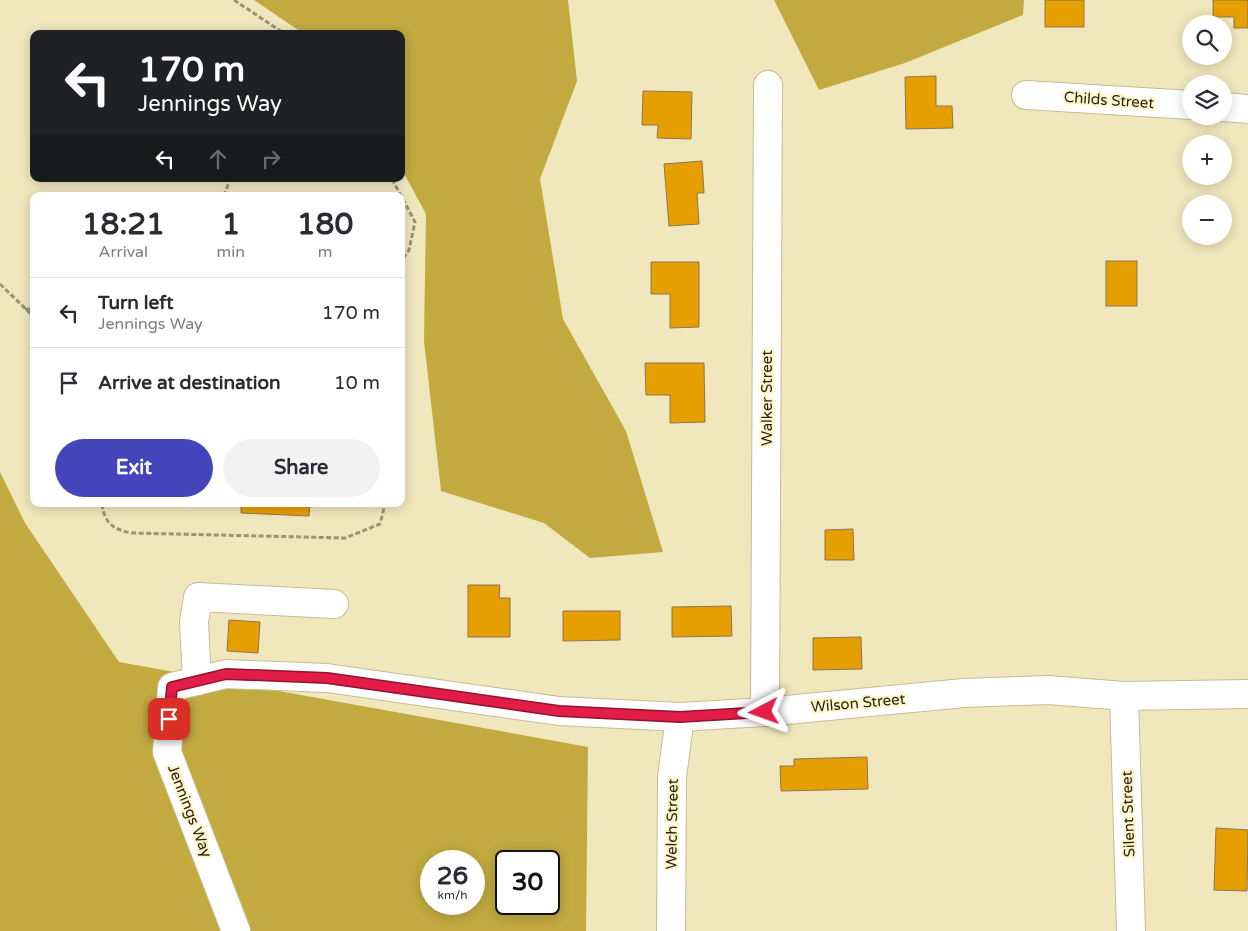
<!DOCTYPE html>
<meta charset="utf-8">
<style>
:root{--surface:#fff;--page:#f2f2f3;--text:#2b2b33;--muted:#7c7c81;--line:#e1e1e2;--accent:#4445ba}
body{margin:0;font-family:"Varela Round",sans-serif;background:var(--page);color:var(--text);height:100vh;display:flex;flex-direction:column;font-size:19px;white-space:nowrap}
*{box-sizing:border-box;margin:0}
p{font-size:16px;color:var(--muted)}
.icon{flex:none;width:28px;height:28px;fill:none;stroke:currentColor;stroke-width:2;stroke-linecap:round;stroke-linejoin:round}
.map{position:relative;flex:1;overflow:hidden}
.details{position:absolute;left:30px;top:192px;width:375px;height:315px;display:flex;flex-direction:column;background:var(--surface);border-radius:10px;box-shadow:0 2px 12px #0003}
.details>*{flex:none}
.hud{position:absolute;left:30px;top:30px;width:375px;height:152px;border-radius:10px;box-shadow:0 2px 12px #0003;background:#202124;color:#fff;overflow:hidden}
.controls{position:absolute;left:1182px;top:15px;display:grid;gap:10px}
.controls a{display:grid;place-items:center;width:50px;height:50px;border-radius:50%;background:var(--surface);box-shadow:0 2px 12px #0003;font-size:25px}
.speed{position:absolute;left:420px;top:850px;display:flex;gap:10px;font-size:25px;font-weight:700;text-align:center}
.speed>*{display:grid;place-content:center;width:65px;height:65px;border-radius:50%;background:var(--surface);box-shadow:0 2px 12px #0003;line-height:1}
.speed small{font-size:12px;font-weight:400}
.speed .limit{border:2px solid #111;border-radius:8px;background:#fff;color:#111}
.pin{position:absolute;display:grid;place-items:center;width:42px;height:42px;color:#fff;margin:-21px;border-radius:10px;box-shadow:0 2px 8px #0006}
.me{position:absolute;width:55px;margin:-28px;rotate:266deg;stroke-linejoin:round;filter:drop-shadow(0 0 4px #0008)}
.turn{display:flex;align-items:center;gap:18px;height:105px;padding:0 25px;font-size:22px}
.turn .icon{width:65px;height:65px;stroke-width:2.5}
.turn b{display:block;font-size:35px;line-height:42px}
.lanes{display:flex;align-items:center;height:48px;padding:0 25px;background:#0003;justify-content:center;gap:25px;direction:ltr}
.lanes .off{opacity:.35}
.eta{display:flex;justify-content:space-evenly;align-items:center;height:85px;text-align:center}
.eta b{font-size:30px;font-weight:800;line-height:35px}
.cta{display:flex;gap:10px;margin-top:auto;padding:10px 25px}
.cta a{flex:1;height:58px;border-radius:30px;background:var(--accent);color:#fff;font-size:20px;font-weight:800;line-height:58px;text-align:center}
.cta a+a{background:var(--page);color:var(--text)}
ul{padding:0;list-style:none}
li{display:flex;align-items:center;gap:15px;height:70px;padding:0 25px;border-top:1px solid var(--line)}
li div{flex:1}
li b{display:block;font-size:19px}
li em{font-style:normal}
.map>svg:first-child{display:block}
</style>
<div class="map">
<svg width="1248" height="931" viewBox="0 0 1248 931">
<rect width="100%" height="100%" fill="#f1e7bd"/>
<!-- forest -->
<g fill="#c2aa40" fill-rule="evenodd">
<polygon points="254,0 568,0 577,81 540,179 563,319 626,431 663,552 590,558 544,523 441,491 424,341 426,214 401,168 401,34 304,34"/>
<polygon points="774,0 1024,0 1023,15 905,63 819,90"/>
<path d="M0 472 25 523 119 662 588 747 586 931H0ZM431 861H474V904H431ZM506 861H549V904H506Z"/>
</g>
<!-- building -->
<g fill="#e69f00" stroke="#8c7553">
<rect x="1045" y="0" width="39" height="27"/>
<polygon points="1213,0 1248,0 1248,28 1234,28 1234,17 1213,17"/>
<polygon points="936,76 936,106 952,106 953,128 906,129 905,77"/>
<polygon points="643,91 692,92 691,139 657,138 658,125 642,125"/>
<polygon points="702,161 704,193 697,193 699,224 669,226 664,164"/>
<rect x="1106" y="261" width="31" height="45"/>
<polygon points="651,262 699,262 699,327 670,328 670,294 651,294"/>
<polygon points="645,363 704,363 705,422 670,423 670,395 646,395"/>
<polygon points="241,504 310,504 309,516 241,513"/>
<polygon points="853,529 854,560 825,560 825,530"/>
<polygon points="468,585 500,585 499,598 510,598 510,637 468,637"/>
<polygon points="731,606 732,636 672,637 672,607"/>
<polygon points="563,611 620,611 620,640 563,641"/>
<polygon points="229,620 260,622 258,653 227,651"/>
<polygon points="861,637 862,669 813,670 813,638"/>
<polygon points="867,757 868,789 781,791 780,766 794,766 794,759"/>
<polygon points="1216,828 1248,830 1247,891 1214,890"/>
</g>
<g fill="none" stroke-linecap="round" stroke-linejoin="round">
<!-- minor casing -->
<g stroke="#c6bc93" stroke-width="30">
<g id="minor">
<polyline points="1026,95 1191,105"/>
<polyline points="1224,107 1248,109"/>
<polyline points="197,681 194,622 198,597 334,604"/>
<polyline points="1124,696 1131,931"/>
<polyline points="765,712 768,85"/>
<polyline points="236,931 167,752 172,687 226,674 327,678 559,711 680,717 765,712 964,693 1048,690 1124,696 1248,694"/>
<polyline points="671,931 672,777 680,717"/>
</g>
</g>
<!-- path -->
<g stroke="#9a9374" stroke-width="3" stroke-dasharray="5 2.5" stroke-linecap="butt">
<polyline points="234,0 285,34"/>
<polyline points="392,179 415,222 409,250 401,261"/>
<polyline points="224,196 230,179"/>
<polyline points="0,284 34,317"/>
<polyline points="25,309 34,309"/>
<path d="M102 504C104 523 114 530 132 533L345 538 380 524 385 504"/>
</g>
<!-- minor -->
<use href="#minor" stroke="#fff" stroke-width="28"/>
</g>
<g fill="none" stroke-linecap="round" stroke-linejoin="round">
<!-- route casing -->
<g stroke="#92132f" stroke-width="12">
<polyline id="route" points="169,719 172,687 226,674 327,678 559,711 680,717 764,712"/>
</g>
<!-- route -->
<use href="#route" stroke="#e11d48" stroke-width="9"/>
</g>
<g text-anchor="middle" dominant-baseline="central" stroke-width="4.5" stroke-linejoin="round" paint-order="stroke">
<!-- street labels -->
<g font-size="15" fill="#272413" stroke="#fff5ca">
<text transform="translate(1109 100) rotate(4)">Childs Street</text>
<text transform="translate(767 398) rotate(-90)">Walker Street</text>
<text transform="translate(858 703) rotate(-5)">Wilson Street</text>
<text transform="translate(190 811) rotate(69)">Jennings Way</text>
<text transform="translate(1128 814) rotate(-92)">Silent Street</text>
<text transform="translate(672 824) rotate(-89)">Welch Street</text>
</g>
</g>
</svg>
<div class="controls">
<a><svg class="icon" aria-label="search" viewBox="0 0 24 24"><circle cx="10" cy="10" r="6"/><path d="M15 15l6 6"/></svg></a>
<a><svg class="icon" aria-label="layers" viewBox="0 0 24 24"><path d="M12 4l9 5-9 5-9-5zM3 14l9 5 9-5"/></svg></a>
<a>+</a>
<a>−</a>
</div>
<div class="speed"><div>26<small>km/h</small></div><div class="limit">30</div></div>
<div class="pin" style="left:169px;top:719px;background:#d93025"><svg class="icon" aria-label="arrive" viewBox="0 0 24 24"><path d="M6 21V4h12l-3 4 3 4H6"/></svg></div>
<svg class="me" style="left:764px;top:712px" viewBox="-20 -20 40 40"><path d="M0-17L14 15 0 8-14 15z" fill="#e11d48" stroke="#fff" stroke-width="4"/></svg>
<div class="hud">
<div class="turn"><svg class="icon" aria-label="left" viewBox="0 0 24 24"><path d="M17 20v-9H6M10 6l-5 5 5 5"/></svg><div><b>170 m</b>Jennings Way</div></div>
<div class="lanes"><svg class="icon" aria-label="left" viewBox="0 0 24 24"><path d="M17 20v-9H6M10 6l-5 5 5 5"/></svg><svg class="icon off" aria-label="ahead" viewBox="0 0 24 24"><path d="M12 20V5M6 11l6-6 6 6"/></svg><svg class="icon off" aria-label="right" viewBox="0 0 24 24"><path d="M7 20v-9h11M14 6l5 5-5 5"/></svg></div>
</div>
<section class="details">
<div class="eta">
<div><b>18:21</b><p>Arrival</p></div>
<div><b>1</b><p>min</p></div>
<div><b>180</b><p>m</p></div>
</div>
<ul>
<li><svg class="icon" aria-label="left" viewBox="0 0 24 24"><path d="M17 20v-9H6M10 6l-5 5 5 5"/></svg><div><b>Turn left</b><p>Jennings Way</p></div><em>170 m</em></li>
<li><svg class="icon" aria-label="arrive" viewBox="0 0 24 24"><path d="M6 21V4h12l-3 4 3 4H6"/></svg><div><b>Arrive at destination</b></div><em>10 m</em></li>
</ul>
<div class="cta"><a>Exit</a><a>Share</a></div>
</section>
</div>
